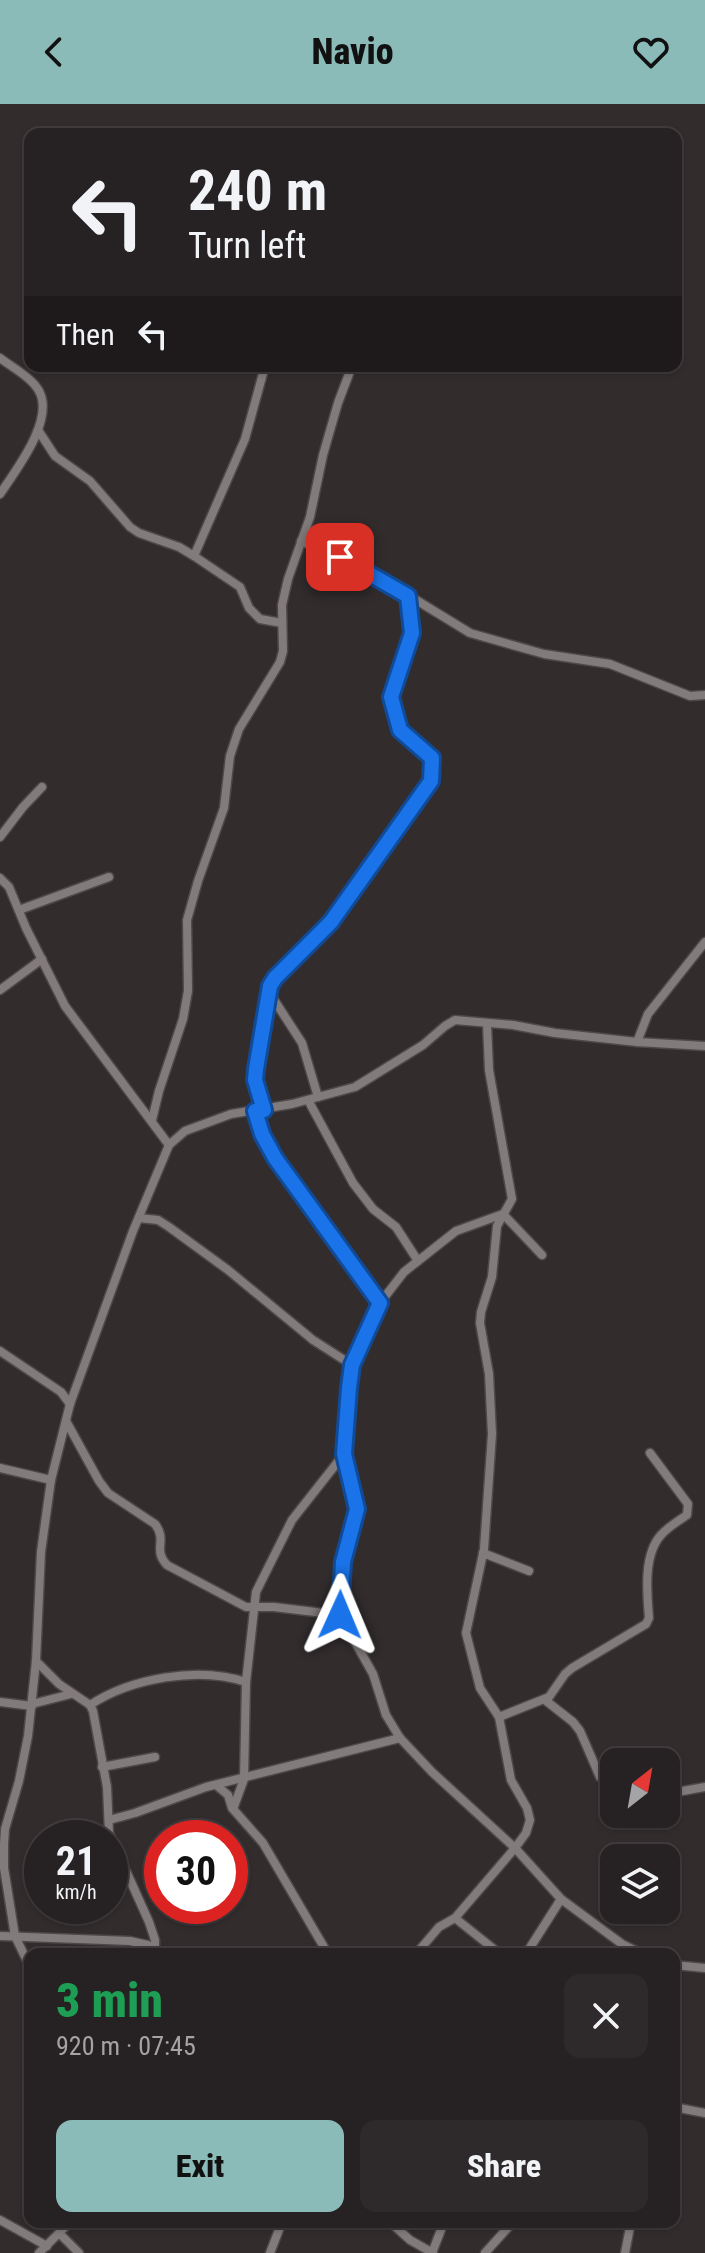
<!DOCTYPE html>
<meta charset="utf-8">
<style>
:root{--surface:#262122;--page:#2e292a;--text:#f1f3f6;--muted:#a4a3a5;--line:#423e40;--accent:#8bbbb9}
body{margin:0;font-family:"Roboto Condensed",sans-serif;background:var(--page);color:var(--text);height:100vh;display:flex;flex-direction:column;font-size:30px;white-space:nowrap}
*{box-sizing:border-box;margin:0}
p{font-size:26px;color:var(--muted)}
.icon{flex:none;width:44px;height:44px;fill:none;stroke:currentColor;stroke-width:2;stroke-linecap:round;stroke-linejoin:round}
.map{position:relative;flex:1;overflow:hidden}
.sheet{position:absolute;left:24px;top:1844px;width:656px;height:280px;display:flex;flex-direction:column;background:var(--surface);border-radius:16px;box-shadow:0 2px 6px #0004,0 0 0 2px var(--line)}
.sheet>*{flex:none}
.hud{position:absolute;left:24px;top:24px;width:658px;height:244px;border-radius:16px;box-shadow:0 2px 6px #0004,0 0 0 2px var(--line);background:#262122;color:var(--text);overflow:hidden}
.needle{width:52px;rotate:31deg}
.fabs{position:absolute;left:600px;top:1644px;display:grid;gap:16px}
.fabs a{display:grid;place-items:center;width:80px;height:80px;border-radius:16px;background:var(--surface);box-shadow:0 2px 6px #0004,0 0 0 2px var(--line);font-size:40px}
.speed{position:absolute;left:24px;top:1716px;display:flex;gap:16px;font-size:40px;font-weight:700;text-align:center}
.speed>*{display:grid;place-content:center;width:104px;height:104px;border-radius:50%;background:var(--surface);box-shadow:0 2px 6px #0004,0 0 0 2px var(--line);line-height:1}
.speed small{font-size:20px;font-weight:400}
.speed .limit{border:12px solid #d22;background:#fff;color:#111}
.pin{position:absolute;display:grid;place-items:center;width:68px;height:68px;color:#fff;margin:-34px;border-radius:16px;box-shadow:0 4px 12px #0006}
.me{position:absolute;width:88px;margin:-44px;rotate:1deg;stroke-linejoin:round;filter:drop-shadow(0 0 6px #0008)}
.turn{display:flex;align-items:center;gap:28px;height:168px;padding:0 32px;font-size:36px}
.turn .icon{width:104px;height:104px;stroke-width:2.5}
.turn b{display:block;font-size:56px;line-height:68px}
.then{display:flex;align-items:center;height:76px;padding:0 32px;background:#0003;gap:16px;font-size:30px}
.round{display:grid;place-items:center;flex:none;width:84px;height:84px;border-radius:16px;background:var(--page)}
.overview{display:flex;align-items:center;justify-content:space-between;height:136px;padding:0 32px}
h1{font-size:48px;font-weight:800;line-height:60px;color:#1e9e55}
.cta{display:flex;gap:16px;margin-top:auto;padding:16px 32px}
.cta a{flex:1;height:92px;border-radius:16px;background:var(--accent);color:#111;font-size:32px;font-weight:800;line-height:92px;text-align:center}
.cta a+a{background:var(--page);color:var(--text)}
header{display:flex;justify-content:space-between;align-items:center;height:104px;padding:0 32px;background:var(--accent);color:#111;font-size:36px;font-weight:800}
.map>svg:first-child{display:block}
</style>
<header><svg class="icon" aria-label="back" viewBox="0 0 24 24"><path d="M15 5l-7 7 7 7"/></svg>Navio<svg class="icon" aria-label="heart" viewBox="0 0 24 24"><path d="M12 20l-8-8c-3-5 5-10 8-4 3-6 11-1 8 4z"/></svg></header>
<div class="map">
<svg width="705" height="2149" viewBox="0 0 705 2149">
<rect width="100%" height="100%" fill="#322c2d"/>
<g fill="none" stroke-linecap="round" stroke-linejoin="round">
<!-- street casing -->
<g stroke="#4e4849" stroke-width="11">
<g id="street">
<path d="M0 254C13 264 31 273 39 287 55 316 16 366 0 390"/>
<polyline points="38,326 55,352 90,377 130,423 139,429 179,443 194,452 240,483 249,504 260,515 282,519"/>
<polyline points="301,437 372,469 470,529 544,550 610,560 690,592 705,591"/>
<polyline points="194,452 245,335 265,262"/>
<polyline points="0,733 23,703 42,683"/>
<polyline points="0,774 9,783 26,824 65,902 169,1041"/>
<polyline points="19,806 109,773"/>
<polyline points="0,886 42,855"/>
<polyline points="269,888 302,939 318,993"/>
<polyline points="637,938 648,910 705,838"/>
<polyline points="308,996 353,1079 373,1105 396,1123 418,1157"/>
<path d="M264 1006C260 996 256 985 255 975 254 948 262 896 275 874L331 818 431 677 432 654 400 626 391 593 412 529 408 492"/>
<polyline points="255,1007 262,1030 275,1054 380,1199"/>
<polyline points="152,1016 159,987 183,915 188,887 187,816 198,777 224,704 230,652 239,625 280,558 283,547 282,501 288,475 310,413 323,351 338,299 352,262"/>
<polyline points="139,1114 158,1116 169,1123 228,1166 313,1236 352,1261"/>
<polyline points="542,1151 503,1110 456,1127 404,1168 380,1199 360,1240 352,1261 346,1306 344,1350 357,1405 343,1458 340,1511 373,1570 386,1611 400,1634 432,1668 515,1744 561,1795 622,1840 642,1850"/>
<polyline points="0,1247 61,1288 70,1300"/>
<path d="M66 1317 99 1377 108 1389 155 1420C168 1437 152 1445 167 1461L246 1503H274L340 1511"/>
<polyline points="0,1364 51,1376"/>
<polyline points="483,1449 529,1467"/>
<polyline points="36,1557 59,1580 90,1601 93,1607 107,1683 109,1729 149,1818 155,1836 155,1844"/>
<polyline points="545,1596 573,1618 580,1627 600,1673 614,1680"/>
<polyline points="0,1598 32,1602"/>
<polyline points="32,1600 71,1590"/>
<path d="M90 1601C131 1574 199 1562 246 1578"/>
<path d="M499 1613 549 1593 565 1570 572 1564 646 1520 649 1514C647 1489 643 1451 661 1431 668 1423 678 1417 687 1411L688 1400 650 1349"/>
<polyline points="102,1663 155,1653"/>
<polyline points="216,1681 228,1691 232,1704"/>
<polyline points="666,1690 705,1683"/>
<polyline points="109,1716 135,1709 206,1683 400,1634"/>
<polyline points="455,1814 500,1850"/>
<polyline points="0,1832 130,1837 148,1841 162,1850"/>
<polyline points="328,1850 263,1739 233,1705 244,1675 246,1578 256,1488 292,1416 344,1350"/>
<polyline points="416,1850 439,1823 455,1814 515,1744 526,1729 530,1716 527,1704 511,1676 499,1613 480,1584 466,1529 484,1445 492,1330 489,1270 480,1219 481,1208 492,1173 497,1122 512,1095 489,966 487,920"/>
<polyline points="526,1850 561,1795"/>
<polyline points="674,1861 705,1864"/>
<polyline points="30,1863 15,1832 4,1764 4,1740 5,1725 19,1677 28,1632 36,1557 41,1448 51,1376 70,1300 133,1127 169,1041 185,1027 231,1010 292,1000 355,983 423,941 445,922 455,916 513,921 555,929 637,938 705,942"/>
<polyline points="674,2003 705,2009"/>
<polyline points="0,2116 47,2142"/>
<polyline points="390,2118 410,2136 433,2149"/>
<polyline points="59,2129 79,2149"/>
<polyline points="39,2149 70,2118"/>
<polyline points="270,2149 282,2118"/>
<polyline points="432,2149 444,2118"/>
<polyline points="485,2149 513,2118"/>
<polyline points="625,2149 631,2118"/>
</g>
</g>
<!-- street -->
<use href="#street" stroke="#827b7c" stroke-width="8"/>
</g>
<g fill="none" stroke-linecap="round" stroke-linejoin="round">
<!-- route casing -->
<g stroke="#114b97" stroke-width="20">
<polyline id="route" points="340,453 408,492 412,529 391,593 400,626 432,654 431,677 331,818 275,874 270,882 256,965 255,976 264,1006 255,1007 262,1030 275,1054 380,1199 352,1261 349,1284 344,1350 357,1405 343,1458 340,1511"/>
</g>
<!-- route -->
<use href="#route" stroke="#1a73e8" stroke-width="14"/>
</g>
</svg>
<div class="fabs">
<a><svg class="needle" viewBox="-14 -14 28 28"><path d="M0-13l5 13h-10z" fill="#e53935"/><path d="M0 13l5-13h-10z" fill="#a4a3a5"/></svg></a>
<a><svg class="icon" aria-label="layers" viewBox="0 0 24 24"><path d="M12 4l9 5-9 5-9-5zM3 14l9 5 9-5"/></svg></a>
</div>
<div class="speed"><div>21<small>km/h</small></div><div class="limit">30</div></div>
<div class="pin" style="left:340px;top:453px;background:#d93025"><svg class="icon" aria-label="arrive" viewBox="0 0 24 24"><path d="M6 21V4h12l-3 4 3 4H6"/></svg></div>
<svg class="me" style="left:340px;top:1511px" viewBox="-20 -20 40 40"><path d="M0-17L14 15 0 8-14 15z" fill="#1a73e8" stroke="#fff" stroke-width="4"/></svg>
<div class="hud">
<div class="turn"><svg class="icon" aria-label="left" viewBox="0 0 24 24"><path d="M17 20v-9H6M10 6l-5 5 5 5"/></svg><div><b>240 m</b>Turn left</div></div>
<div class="then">Then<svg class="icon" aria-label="left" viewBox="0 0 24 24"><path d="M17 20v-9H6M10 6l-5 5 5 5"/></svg></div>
</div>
<section class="sheet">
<div class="overview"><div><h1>3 min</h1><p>920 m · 07:45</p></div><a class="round"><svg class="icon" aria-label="close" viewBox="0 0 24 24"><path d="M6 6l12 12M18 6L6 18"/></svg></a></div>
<div class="cta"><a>Exit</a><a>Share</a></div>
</section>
</div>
